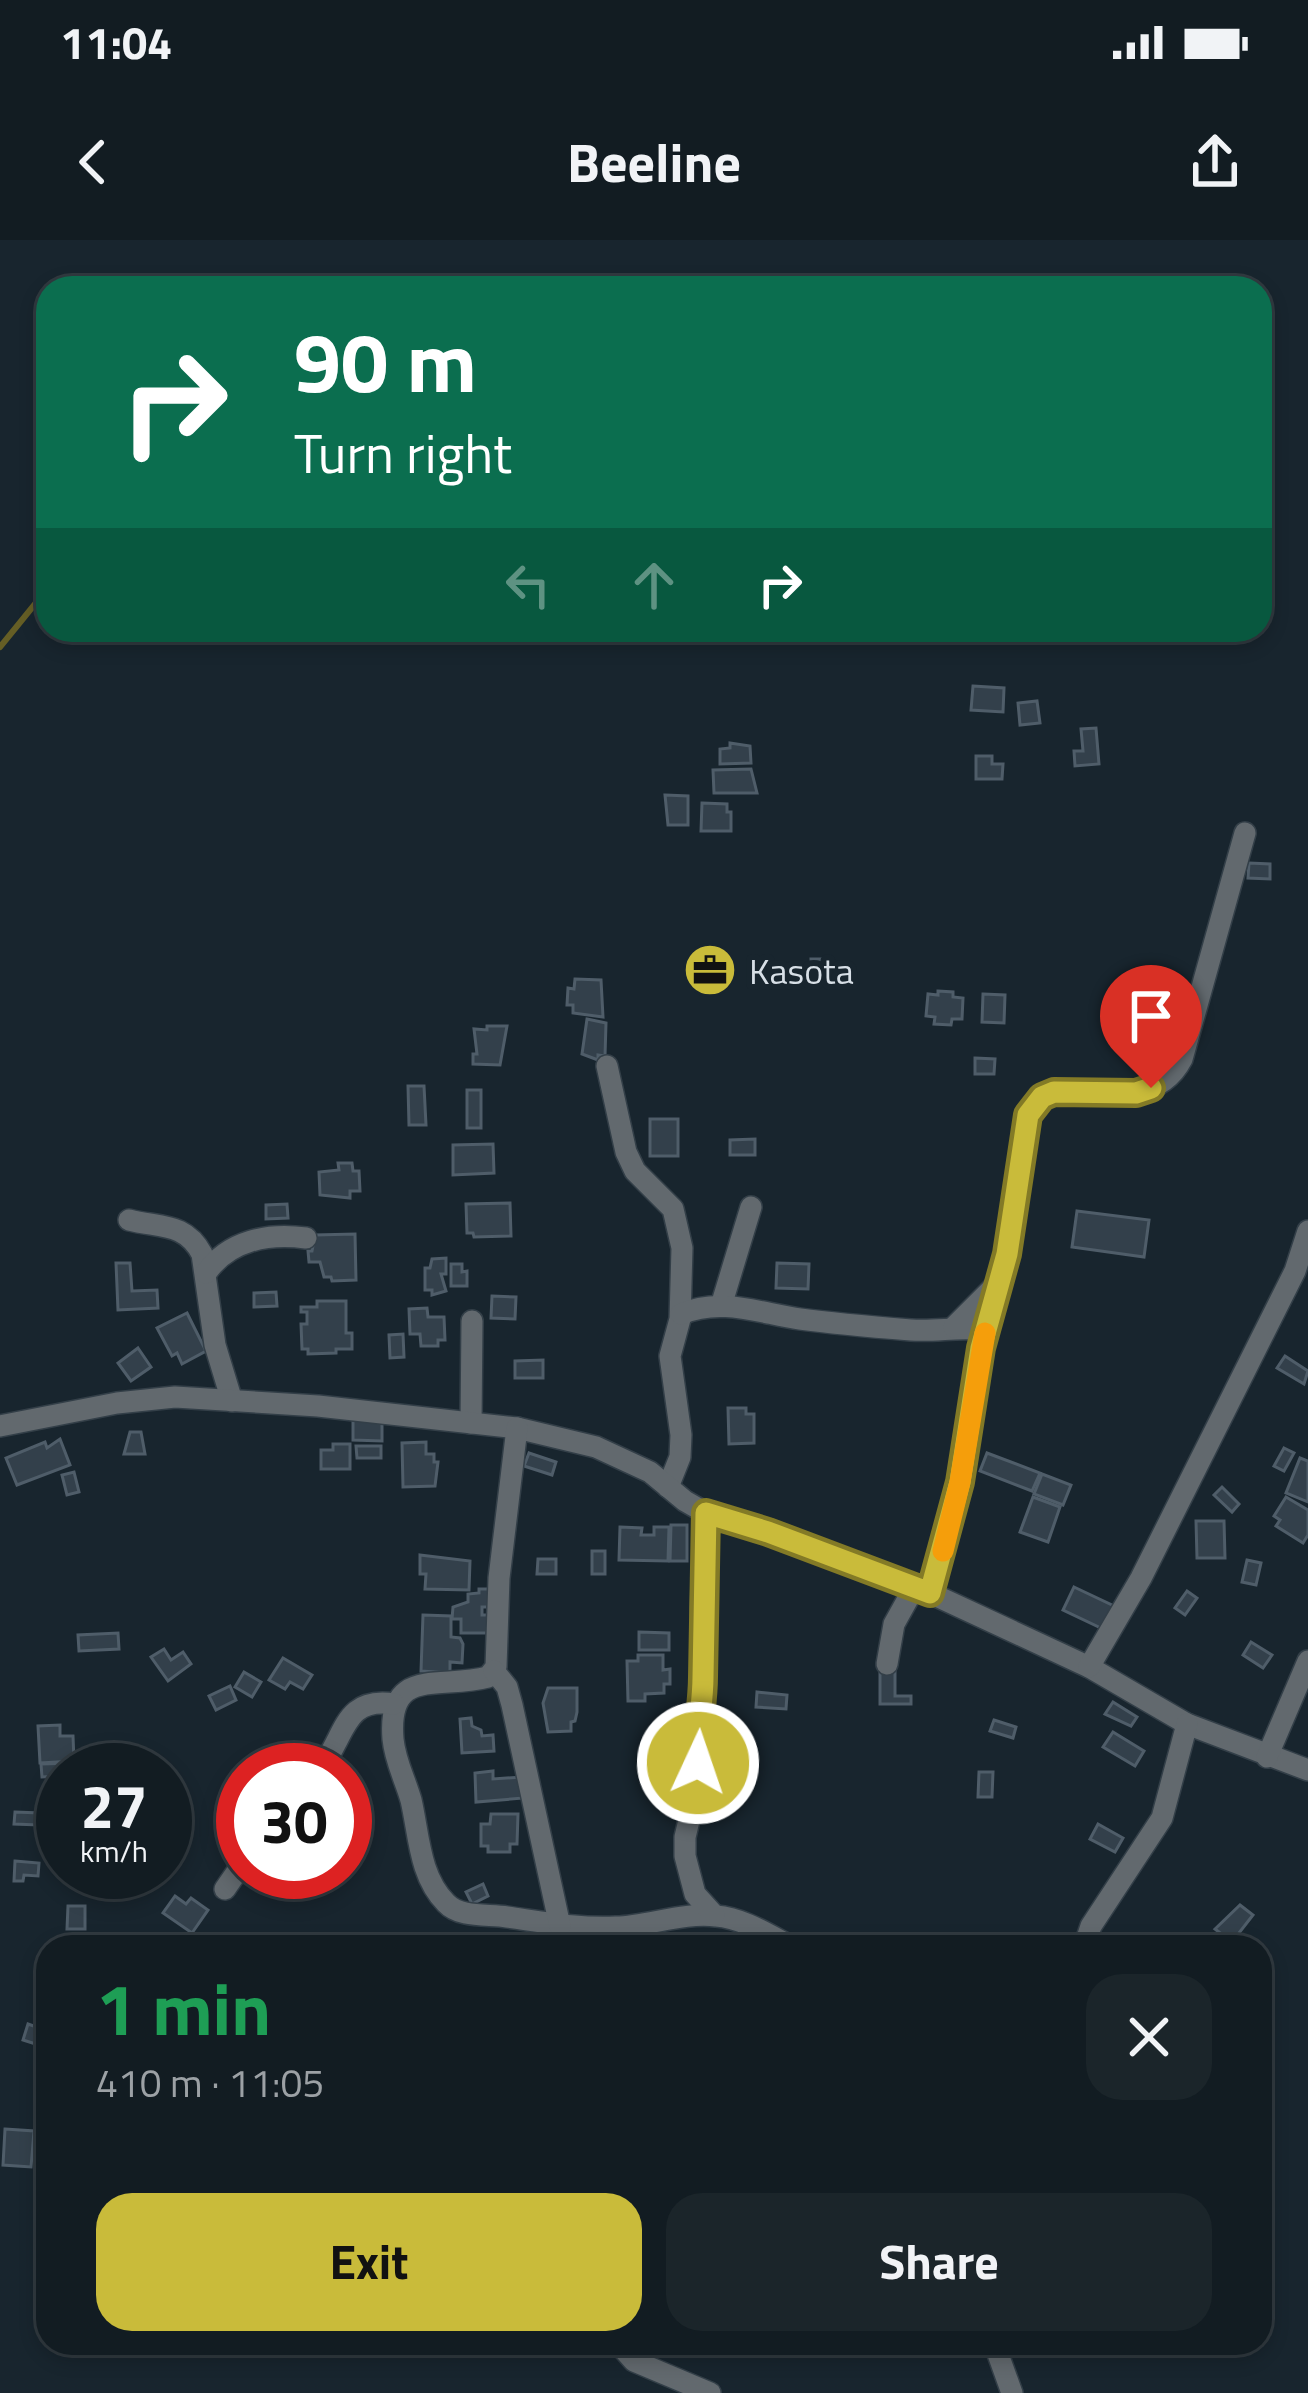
<!DOCTYPE html>
<meta charset="utf-8">
<style>
:root{--surface:#121c22;--page:#1b252a;--text:#f1f3f6;--muted:#9ca1a5;--line:#313a40;--accent:#c9bb3a}
body{margin:0;font-family:"Titillium Web",sans-serif;background:var(--page);color:var(--text);height:100vh;display:flex;flex-direction:column;font-size:45px;white-space:nowrap}
*{box-sizing:border-box;margin:0}
p{font-size:39px;color:var(--muted)}
.icon{flex:none;width:66px;height:66px;fill:none;stroke:currentColor;stroke-width:2;stroke-linecap:round;stroke-linejoin:round}
.map{position:relative;flex:1;overflow:hidden}
.side{position:absolute;left:36px;top:1695px;width:1236px;height:420px;display:flex;flex-direction:column;background:var(--surface);border-radius:36px;box-shadow:0 6px 18px #0003,0 0 0 3px var(--line)}
.side>*{flex:none}
.banner{position:absolute;left:36px;top:36px;width:1236px;height:366px;border-radius:36px;box-shadow:0 6px 18px #0003,0 0 0 3px var(--line);background:#0b6e4f;color:#fff;overflow:hidden}
.speed{position:absolute;left:36px;top:1503px;display:flex;gap:24px;font-size:60px;font-weight:700;text-align:center}
.speed>*{display:grid;place-content:center;width:156px;height:156px;border-radius:50%;background:var(--surface);box-shadow:0 6px 18px #0003,0 0 0 3px var(--line);line-height:1}
.speed small{font-size:30px;font-weight:400}
.speed .limit{border:18px solid #d22;background:#fff;color:#111}
.pin{position:absolute;display:grid;place-items:center;width:102px;height:102px;color:#fff;margin:-123px -51px;border-radius:50% 50% 50% 0;rotate:-45deg;box-shadow:0 0 12px #0007}
.pin .icon{rotate:45deg}
.me{position:absolute;width:132px;margin:-66px;rotate:3deg;stroke-linejoin:round;filter:drop-shadow(0 0 9px #0008)}
.turn{display:flex;align-items:center;gap:42px;height:252px;padding:0 60px;font-size:54px}
.turn .icon{width:156px;height:156px;stroke-width:2.5}
.turn b{display:block;font-size:84px;line-height:102px}
.lanes{display:flex;align-items:center;height:114px;padding:0 60px;background:#0003;justify-content:center;gap:60px;direction:ltr}
.lanes .off{opacity:.35}
.round{display:grid;place-items:center;flex:none;width:126px;height:126px;border-radius:36px;background:var(--page)}
.headline{display:flex;align-items:center;justify-content:space-between;height:204px;padding:0 60px}
h1{font-size:72px;font-weight:700;line-height:90px;color:#1e9e55}
.cta{display:flex;gap:24px;margin-top:auto;padding:24px 60px}
.cta a{flex:1;height:138px;border-radius:36px;background:var(--accent);color:#111;font-size:48px;font-weight:700;line-height:138px;text-align:center}
.cta a+a{background:var(--page);color:var(--text)}
.status{display:flex;justify-content:space-between;align-items:center;height:84px;padding:0 60px;background:var(--surface);direction:ltr}
.status svg{height:33px;fill:currentColor}
header{display:flex;justify-content:space-between;align-items:center;height:156px;padding:0 60px;background:var(--surface);font-size:54px;font-weight:700}
.map>svg:first-child{display:block}
</style>
<div class="status"><b>11:04</b><svg viewBox="0 0 49 12"><path d="M0 12V9h3v3zM5 12V6h3v6zM10 12V3h3v9zM15 12V0h3v12zM26 1h20v11H26zM47 4h2v5h-2z"/></svg></div>
<header><svg class="icon" aria-label="back" viewBox="0 0 24 24"><path d="M15 5l-7 7 7 7"/></svg>Beeline<svg class="icon" aria-label="share" viewBox="0 0 24 24"><path d="M12 15V3M7 8l5-5 5 5M5 13v7h14v-7"/></svg></header>
<div class="map">
<svg width="1308" height="2153" viewBox="0 0 1308 2153">
<rect width="100%" height="100%" fill="#18252e"/>
<g fill="none" stroke-linecap="round" stroke-linejoin="round">
<!-- stream -->
<polyline stroke="#655e25" stroke-width="6" points="0,407 48,348"/>
</g>
<!-- building -->
<g fill="#33404b" stroke="#4f5d69" stroke-width="3">
<polygon points="973,446 1004,448 1003,472 971,470"/>
<polygon points="1037,461 1040,483 1020,485 1018,463"/>
<polygon points="1096,488 1099,524 1075,526 1074,511 1083,511 1081,489"/>
<polygon points="730,503 750,506 751,523 720,524 720,509 730,508"/>
<polygon points="976,516 992,516 992,524 1003,524 1002,539 976,539"/>
<polygon points="751,529 757,553 714,553 713,530"/>
<polygon points="665,555 688,556 688,585 668,585"/>
<polygon points="702,563 727,564 727,572 731,572 731,591 701,591"/>
<polygon points="1249,623 1270,624 1270,639 1248,638"/>
<polygon points="811,719 821,719 822,741 812,742"/>
<polygon points="575,739 601,740 603,777 573,773 573,765 567,765 568,748 574,749"/>
<polygon points="938,751 953,752 953,757 963,758 962,779 952,779 951,785 934,784 935,777 926,776 928,754 938,755"/>
<polygon points="983,754 1005,755 1004,783 982,782"/>
<polygon points="587,779 606,783 605,816 598,815 598,820 582,814"/>
<polygon points="1163,785 1173,785 1172,825 1150,824 1150,808 1163,808"/>
<polygon points="487,786 507,786 500,825 473,824 473,814 477,814 474,789 487,790"/>
<polygon points="975,818 995,819 994,834 975,834"/>
<polygon points="408,846 424,846 426,885 409,885"/>
<rect x="467" y="850" width="14" height="38"/>
<rect x="650" y="879" width="28" height="37"/>
<polygon points="755,899 755,915 730,915 730,900"/>
<polygon points="493,904 494,933 453,935 453,905"/>
<polygon points="338,923 352,923 353,931 359,931 360,951 350,951 350,958 320,955 319,932 339,930"/>
<polygon points="510,963 511,996 474,997 473,993 467,993 466,964"/>
<polygon points="287,964 288,978 266,979 266,965"/>
<polygon points="1077,971 1149,980 1144,1017 1072,1007"/>
<polygon points="355,994 356,1040 332,1041 331,1037 324,1037 320,1022 309,1022 308,1011 312,1011 315,995"/>
<polygon points="446,1018 446,1034 441,1034 446,1051 432,1055 432,1050 425,1050 425,1028 430,1028 432,1019"/>
<polygon points="116,1023 130,1023 132,1051 157,1050 158,1068 118,1070"/>
<polygon points="777,1023 809,1024 808,1049 776,1048"/>
<polygon points="451,1024 462,1024 462,1032 467,1031 467,1046 451,1046"/>
<polygon points="276,1052 277,1066 254,1067 254,1053"/>
<polygon points="492,1056 516,1057 515,1079 491,1078"/>
<polygon points="317,1061 346,1061 346,1093 352,1093 352,1109 336,1109 336,1113 308,1114 308,1109 302,1109 301,1084 307,1084 307,1072 301,1072 301,1067 317,1067"/>
<polygon points="427,1068 428,1077 444,1077 445,1100 438,1100 438,1106 421,1106 420,1094 410,1094 409,1069"/>
<polygon points="187,1073 206,1111 182,1124 177,1113 172,1116 157,1088"/>
<polygon points="403,1094 404,1117 390,1118 389,1095"/>
<polygon points="138,1108 151,1127 131,1141 118,1123"/>
<polygon points="1285,1116 1308,1131 1304,1144 1277,1128"/>
<polygon points="543,1120 543,1138 515,1138 515,1121"/>
<polygon points="728,1168 746,1168 746,1174 754,1174 754,1203 729,1204"/>
<polygon points="353,1179 382,1182 382,1201 353,1200"/>
<polygon points="130,1192 141,1192 145,1214 124,1214"/>
<polygon points="60,1199 70,1225 17,1245 6,1218 45,1202 47,1208"/>
<polygon points="426,1202 426,1214 434,1214 434,1222 438,1222 435,1246 403,1247 402,1203"/>
<polygon points="333,1204 350,1204 350,1229 321,1229 321,1210 333,1210"/>
<polygon points="356,1206 381,1206 381,1218 357,1218"/>
<polygon points="1284,1208 1294,1213 1284,1231 1274,1226"/>
<polygon points="529,1213 556,1222 552,1235 524,1226"/>
<polygon points="987,1213 1040,1233 1032,1251 980,1231"/>
<polygon points="1300,1218 1308,1221 1308,1262 1286,1253"/>
<polygon points="74,1232 79,1252 67,1255 62,1235"/>
<polygon points="1042,1234 1071,1245 1063,1265 1034,1254"/>
<polygon points="1222,1247 1239,1264 1232,1272 1214,1255"/>
<polygon points="1033,1257 1060,1267 1048,1302 1020,1292"/>
<polygon points="1286,1257 1308,1270 1308,1295 1303,1303 1276,1286 1280,1280 1274,1276"/>
<polygon points="1196,1281 1224,1281 1225,1318 1197,1318"/>
<polygon points="671,1285 687,1285 687,1321 670,1321"/>
<polygon points="620,1287 642,1288 641,1295 654,1295 654,1287 669,1287 668,1321 619,1320"/>
<rect x="592" y="1311" width="13" height="23"/>
<polygon points="420,1315 470,1321 469,1350 425,1349 426,1334 420,1334"/>
<polygon points="538,1319 556,1319 556,1334 537,1334"/>
<polygon points="1247,1320 1261,1323 1256,1345 1242,1342"/>
<polygon points="1074,1347 1114,1366 1103,1389 1063,1370"/>
<polygon points="479,1349 495,1349 495,1367 482,1367 482,1375 494,1375 494,1393 461,1393 461,1379 452,1379 453,1367 468,1362 468,1354 479,1353"/>
<polygon points="1187,1351 1197,1358 1185,1375 1175,1368"/>
<polygon points="423,1375 451,1376 451,1397 460,1398 463,1404 462,1423 450,1422 450,1433 421,1431"/>
<polygon points="639,1392 669,1393 669,1410 639,1410"/>
<polygon points="118,1393 119,1409 79,1411 78,1395"/>
<polygon points="1251,1402 1272,1415 1263,1428 1243,1415"/>
<polygon points="164,1409 171,1420 183,1412 191,1424 168,1441 151,1417"/>
<polygon points="638,1415 663,1415 663,1430 670,1429 670,1444 664,1444 664,1453 645,1454 645,1461 628,1461 627,1421 638,1421"/>
<polygon points="283,1418 312,1435 303,1449 290,1442 285,1449 269,1440"/>
<polygon points="895,1430 895,1456 911,1456 911,1464 880,1464 880,1431"/>
<polygon points="244,1432 261,1442 252,1457 235,1447"/>
<polygon points="230,1446 236,1460 216,1470 209,1456"/>
<polygon points="548,1448 577,1448 577,1472 575,1481 571,1482 571,1491 548,1492 543,1463"/>
<polygon points="757,1452 787,1455 786,1469 756,1467"/>
<polygon points="1113,1462 1137,1477 1131,1486 1105,1474"/>
<polygon points="471,1478 472,1486 481,1490 482,1496 493,1495 494,1511 462,1513 460,1479"/>
<polygon points="994,1480 1016,1487 1013,1498 990,1491"/>
<polygon points="60,1485 60,1496 73,1496 74,1521 40,1523 38,1486"/>
<polygon points="1113,1492 1144,1511 1135,1526 1103,1507"/>
<polygon points="74,1523 74,1530 63,1530 63,1536 42,1537 41,1524"/>
<polygon points="493,1531 493,1539 522,1537 524,1558 476,1562 475,1533"/>
<polygon points="979,1532 993,1532 992,1557 978,1557"/>
<polygon points="15,1572 40,1573 39,1585 14,1584"/>
<polygon points="491,1574 518,1574 517,1604 510,1604 510,1612 488,1612 488,1606 481,1606 481,1584 490,1584"/>
<polygon points="1098,1584 1123,1598 1115,1612 1090,1599"/>
<polygon points="15,1621 39,1623 38,1636 24,1635 23,1641 14,1641"/>
<polygon points="483,1644 488,1656 472,1664 466,1652"/>
<polygon points="175,1656 186,1664 191,1658 208,1670 192,1693 163,1673"/>
<polygon points="1240,1665 1253,1675 1232,1702 1215,1689"/>
<polygon points="68,1666 85,1666 85,1689 67,1689"/>
<polygon points="28,1784 48,1791 45,1807 23,1800"/>
<polygon points="5,1889 34,1891 31,1927 3,1925"/>
</g>
<g fill="none" stroke-linecap="round" stroke-linejoin="round">
<!-- minor casing -->
<g stroke="#333f48" stroke-width="24">
<g id="minor">
<polyline points="607,826 626,912 635,931 673,969 682,1008 680,1079 670,1116 681,1195 680,1217 668,1247"/>
<path d="M129 980C160 988 185 982 202 1014L215 1105 232 1161"/>
<path d="M206 1033C229 1000 268 993 306 998"/>
<polyline points="721,1066 751,967"/>
<path d="M681 1074C721 1057 759 1073 800 1079 837 1084 874 1087 911 1090 937 1092 960 1086 986 1090"/>
<polyline points="954,1087 999,1042"/>
<polyline points="471,1183 472,1081"/>
<polyline points="0,1186 117,1163 175,1157 318,1166 517,1188 596,1207 650,1232 685,1261 706,1273 805,1305 930,1353 1089,1427 1187,1484 1308,1530"/>
<path d="M517 1188 499 1338 496 1427 488 1437C440 1450 387 1425 393 1499 395 1521 405 1539 411 1560 419 1594 419 1636 446 1663 460 1678 487 1674 507 1677 543 1682 579 1689 616 1687 649 1686 683 1672 716 1676 743 1678 769 1695 792 1707"/>
<polyline points="706,1273 701,1368 703,1436 696,1488 698,1543 685,1597 685,1616 695,1654 714,1675"/>
<path d="M930 1353 960 1242 981 1108 1007 1014 1027 875 1042 857 1054 852C1100 853 1157 867 1182 819L1245 593"/>
<polyline points="887,1424 894,1384 914,1348"/>
<polyline points="1089,1427 1141,1338 1295,1031 1308,991"/>
<polyline points="494,1431 507,1447 512,1465 560,1686"/>
<polyline points="1267,1517 1308,1421"/>
<path d="M319 1530C346 1498 342 1456 394 1464"/>
<polyline points="225,1649 243,1623"/>
<polyline points="1084,1707 1091,1686 1162,1578 1187,1484"/>
<polyline points="618,2103 634,2121 710,2153"/>
<polyline points="994,2103 1012,2153"/>
</g>
</g>
<!-- minor -->
<use href="#minor" stroke="#62696e" stroke-width="21"/>
</g>
<g fill="none" stroke-linecap="round" stroke-linejoin="round">
<!-- route casing -->
<g stroke="#837a26" stroke-width="30">
<path id="route" d="M698 1523C696 1493 703 1466 703 1437 704 1382 705 1328 706 1273L768 1292 930 1353 960 1242 981 1108 1007 1014 1028 875 1042 857 1054 852 1136 853 1151 848"/>
</g>
<!-- route -->
<use href="#route" stroke="#c9bb3a" stroke-width="21"/>
<!-- slow -->
<polyline stroke="#f59e0b" stroke-width="21" points="943,1311 960,1242 985,1093"/>
</g>
<!-- icons -->
<defs>
<g id="office-disc" transform="scale(2.7)"><circle r="9.5" fill="#c9bb3a" stroke="#18252e"/><path d="M-6-3h4V-5.5h4V-3h4V5H-6ZM-1-4.5V-3h2v-1.5ZM-6 0V1H6V0Z" fill="#111"/></g>
</defs>
<g fill-rule="evenodd">
<use href="#office-disc" x="710" y="730"/>
</g>
<g text-anchor="middle" dominant-baseline="central" stroke-width="12" stroke-linejoin="round" paint-order="stroke">
<!-- poi labels -->
<g font-size="36" fill="#d7dfe6" stroke="#18252e" text-anchor="start">
<text x="749" y="730">Kasota</text>
</g>
</g>
</svg>
<div class="speed"><div>27<small>km/h</small></div><div class="limit">30</div></div>
<div class="pin" style="left:1151px;top:848px;background:#d93025"><svg class="icon" aria-label="arrive" viewBox="0 0 24 24"><path d="M6 21V4h12l-3 4 3 4H6"/></svg></div>
<svg class="me" style="left:698px;top:1523px" viewBox="-20 -20 40 40"><circle r="17" fill="#c9bb3a" stroke="#fff" stroke-width="3"/><path d="M0-11L8 9 0 5-8 9z" fill="#fff"/></svg>
<div class="banner">
<div class="turn"><svg class="icon" aria-label="right" viewBox="0 0 24 24"><path d="M7 20v-9h11M14 6l5 5-5 5"/></svg><div><b>90 m</b>Turn right</div></div>
<div class="lanes"><svg class="icon off" aria-label="left" viewBox="0 0 24 24"><path d="M17 20v-9H6M10 6l-5 5 5 5"/></svg><svg class="icon off" aria-label="ahead" viewBox="0 0 24 24"><path d="M12 20V5M6 11l6-6 6 6"/></svg><svg class="icon" aria-label="right" viewBox="0 0 24 24"><path d="M7 20v-9h11M14 6l5 5-5 5"/></svg></div>
</div>
<section class="side">
<div class="headline"><div><h1>1 min</h1><p>410 m · 11:05</p></div><a class="round"><svg class="icon" aria-label="close" viewBox="0 0 24 24"><path d="M6 6l12 12M18 6L6 18"/></svg></a></div>
<div class="cta"><a>Exit</a><a>Share</a></div>
</section>
</div>
